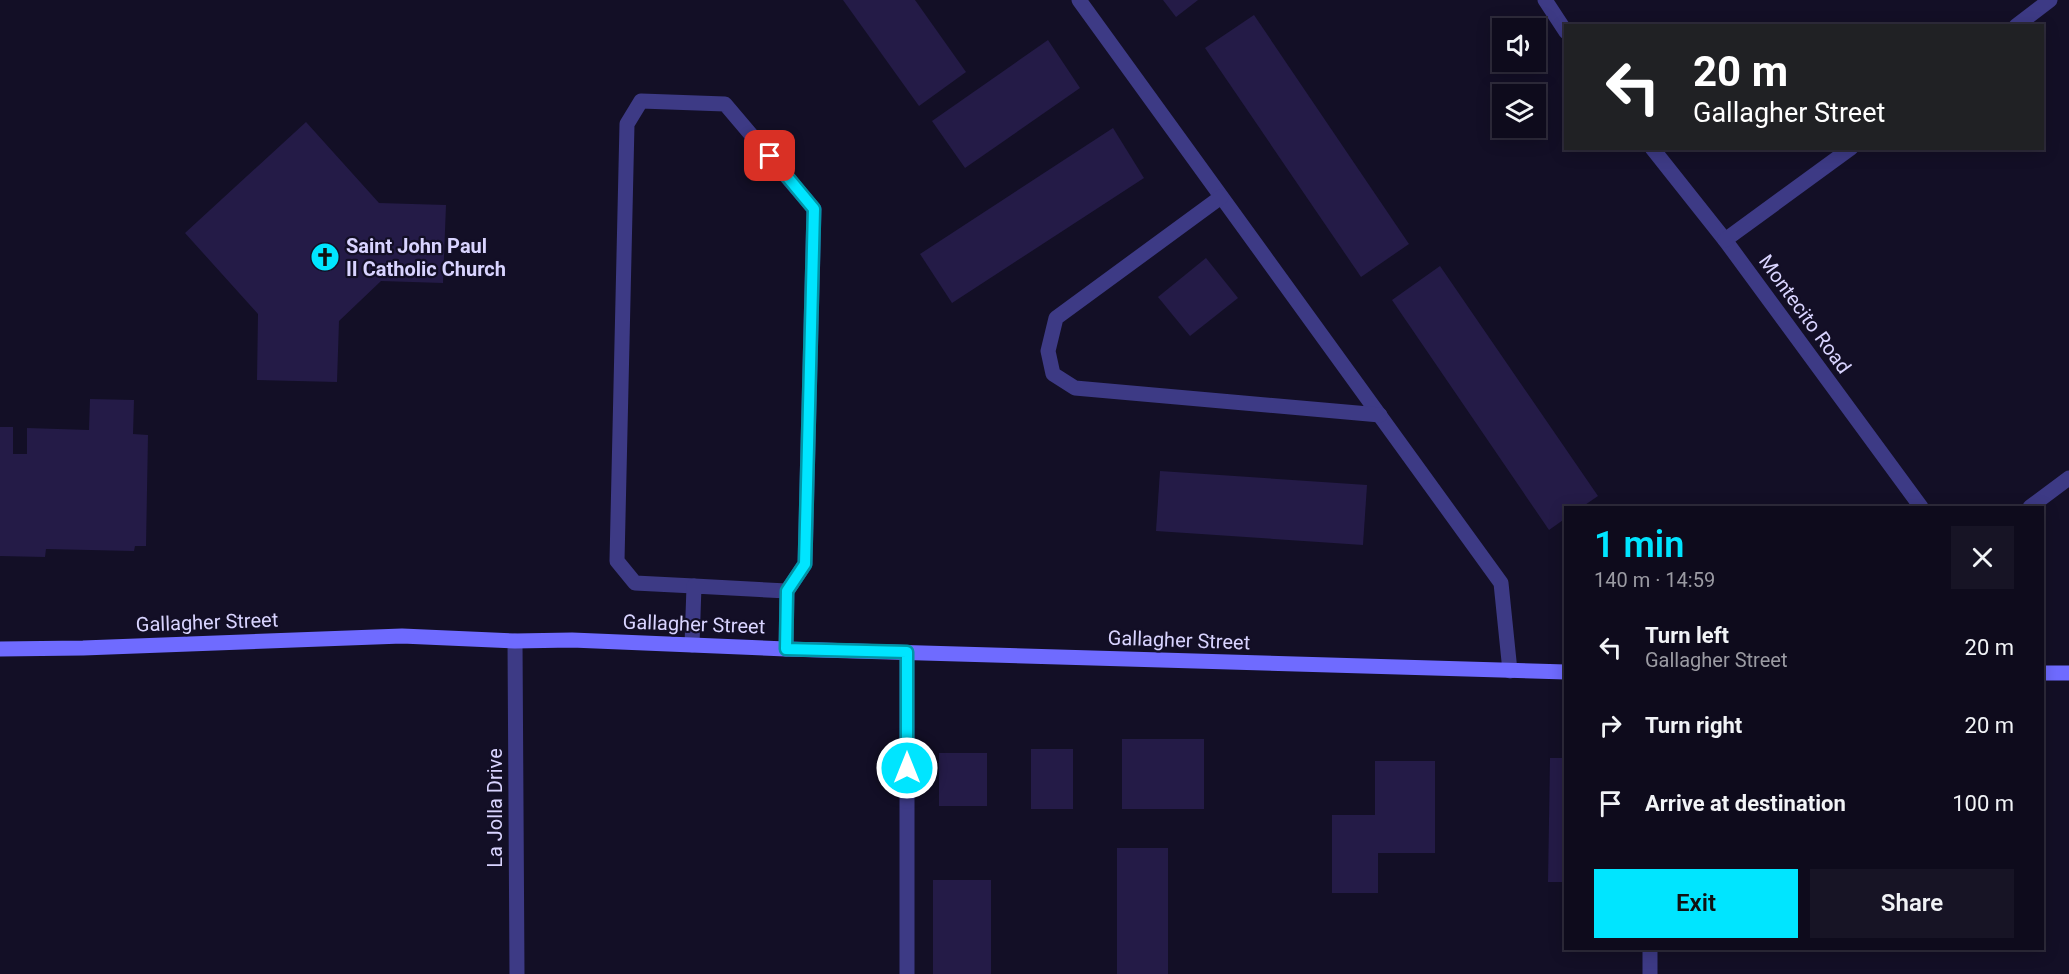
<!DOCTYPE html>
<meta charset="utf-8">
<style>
:root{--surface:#0e0b1c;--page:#171425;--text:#f1f3f6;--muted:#9b9ba3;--line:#2e2b3b;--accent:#00e5ff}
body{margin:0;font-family:Roboto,sans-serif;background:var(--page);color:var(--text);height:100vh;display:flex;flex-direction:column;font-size:22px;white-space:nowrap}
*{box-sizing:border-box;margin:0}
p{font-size:20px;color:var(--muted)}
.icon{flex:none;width:33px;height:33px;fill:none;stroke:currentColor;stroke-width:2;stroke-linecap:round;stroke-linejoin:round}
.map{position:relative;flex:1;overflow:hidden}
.drawer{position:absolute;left:1564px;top:506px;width:480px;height:444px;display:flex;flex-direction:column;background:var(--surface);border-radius:0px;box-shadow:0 3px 15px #0003,0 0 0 2px var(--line)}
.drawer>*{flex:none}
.guide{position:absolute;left:1564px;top:24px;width:480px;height:126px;border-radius:0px;box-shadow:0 3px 15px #0003,0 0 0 2px var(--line);background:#202124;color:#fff;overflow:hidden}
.controls{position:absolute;left:1492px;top:18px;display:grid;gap:12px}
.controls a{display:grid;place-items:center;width:54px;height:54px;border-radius:0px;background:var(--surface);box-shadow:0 3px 15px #0003,0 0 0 2px var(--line);font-size:30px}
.pin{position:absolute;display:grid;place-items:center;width:51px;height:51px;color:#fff;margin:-26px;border-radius:12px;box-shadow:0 3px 9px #0006}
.me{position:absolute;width:66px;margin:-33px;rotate:0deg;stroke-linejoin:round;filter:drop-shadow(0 0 4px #0008)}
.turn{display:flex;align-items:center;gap:21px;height:126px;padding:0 30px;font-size:27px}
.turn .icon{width:78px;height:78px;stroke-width:2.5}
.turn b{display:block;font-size:42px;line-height:51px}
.round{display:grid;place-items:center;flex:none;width:63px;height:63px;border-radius:0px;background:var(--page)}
.overview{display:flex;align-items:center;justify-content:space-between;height:102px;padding:0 30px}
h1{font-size:36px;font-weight:600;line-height:45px;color:var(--accent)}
.button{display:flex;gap:12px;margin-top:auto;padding:12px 30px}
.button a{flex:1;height:69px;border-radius:0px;background:var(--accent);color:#111;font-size:24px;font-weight:600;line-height:69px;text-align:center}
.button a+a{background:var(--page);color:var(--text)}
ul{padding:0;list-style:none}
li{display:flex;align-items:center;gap:18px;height:78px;padding:0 30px}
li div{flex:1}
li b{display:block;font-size:22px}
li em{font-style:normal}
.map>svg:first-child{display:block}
</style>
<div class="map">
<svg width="2069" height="974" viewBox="0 0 2069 974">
<rect width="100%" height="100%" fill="#130f26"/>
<!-- building -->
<g fill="#241b47">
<polygon points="843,0 915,0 966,72 919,106"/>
<polygon points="1163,0 1198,0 1176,17"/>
<polygon points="1254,15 1409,244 1361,277 1205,48"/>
<polygon points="1048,40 1080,88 965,168 932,121"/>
<polygon points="306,122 379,203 446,205 443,283 381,281 339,321 337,382 257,380 258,314 185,233"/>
<polygon points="1113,128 1144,178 952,303 920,254"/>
<polygon points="1206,258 1238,298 1190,336 1158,297"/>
<polygon points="1440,266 1598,496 1582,507 1566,507 1566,518 1549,530 1392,300"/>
<polygon points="90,399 134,400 133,434 148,435 146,546 135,546 134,551 46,549 45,557 0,556 0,427 13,427 13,454 27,454 27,428 89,430"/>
<polygon points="1160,471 1367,485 1363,545 1156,531"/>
<rect x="1122" y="739" width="82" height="70"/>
<rect x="1031" y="749" width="42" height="60"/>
<rect x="939" y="753" width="48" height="53"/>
<polygon points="1550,758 1566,758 1566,882 1548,882"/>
<polygon points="1375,761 1435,761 1435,853 1378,853 1378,893 1332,893 1332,815 1375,815"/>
<rect x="1117" y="848" width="51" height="126"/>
<rect x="933" y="880" width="58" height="94"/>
</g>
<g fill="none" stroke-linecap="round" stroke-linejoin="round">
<!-- lane -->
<g stroke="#3d3a85" stroke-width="15">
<polyline points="1079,0 1501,583 1510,671"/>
<polyline points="1221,197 1056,318 1048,351 1053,374 1075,388 1380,415"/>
<polyline points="694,586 635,583 617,561 627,124 641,101 725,104 814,209 805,564 787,591"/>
<polyline points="692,645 694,586 787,591 786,649"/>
<polyline points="907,653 907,974"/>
<polyline points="1650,948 1650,974"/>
</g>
<!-- street -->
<g stroke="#3d3a85" stroke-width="15">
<polyline points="1545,0 1566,32"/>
<polyline points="2016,26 2050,0"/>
<polyline points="1652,148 1725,240 1921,507"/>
<polyline points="1725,240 1851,148"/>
<polyline points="2030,507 2069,478"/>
<polyline points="515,641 517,974"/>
</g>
<!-- secondary -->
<g stroke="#6f6bff" stroke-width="15">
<polyline points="0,649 83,648 402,636 515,641 572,640 786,649 1566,672"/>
<polyline points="2043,673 2069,673"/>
</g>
</g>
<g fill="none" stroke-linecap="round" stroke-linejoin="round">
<!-- route casing -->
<g stroke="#0095a6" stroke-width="15">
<polyline id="route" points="770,156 814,209 805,564 787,591 786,649 907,652 907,768"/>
</g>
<!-- route -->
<use href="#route" stroke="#00e5ff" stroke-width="10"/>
</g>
<!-- icons -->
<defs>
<g id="church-disc" transform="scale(1.5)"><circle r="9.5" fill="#00e5ff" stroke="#130f26"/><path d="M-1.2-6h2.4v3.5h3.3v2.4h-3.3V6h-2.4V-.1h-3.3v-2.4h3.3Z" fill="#111"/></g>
</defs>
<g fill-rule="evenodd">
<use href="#church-disc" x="325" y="257"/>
</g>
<g text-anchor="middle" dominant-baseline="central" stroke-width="4.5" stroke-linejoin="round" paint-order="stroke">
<!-- poi labels -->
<g font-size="20" font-weight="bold" fill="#d9d4ff" stroke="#130f26" text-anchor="start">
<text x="346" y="246">Saint John Paul<tspan x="346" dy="23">II Catholic Church</tspan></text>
</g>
<!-- street labels -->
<g font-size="20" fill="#d9d4ff" stroke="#130f26">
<text transform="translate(1805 314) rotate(54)">Montecito Road</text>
<text transform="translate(207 622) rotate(-2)">Gallagher Street</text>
<text transform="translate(694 624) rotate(2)">Gallagher Street</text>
<text transform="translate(1179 640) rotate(2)">Gallagher Street</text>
<text transform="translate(495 808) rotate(-90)">La Jolla Drive</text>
</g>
</g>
</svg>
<div class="controls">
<a><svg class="icon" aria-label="sound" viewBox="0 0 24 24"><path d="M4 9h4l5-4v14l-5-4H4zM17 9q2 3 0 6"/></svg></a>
<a><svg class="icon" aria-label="layers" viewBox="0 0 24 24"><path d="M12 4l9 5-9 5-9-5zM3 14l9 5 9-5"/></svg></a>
</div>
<div class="pin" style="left:770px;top:156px;background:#d93025"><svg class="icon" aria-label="arrive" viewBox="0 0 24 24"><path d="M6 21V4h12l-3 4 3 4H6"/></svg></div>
<svg class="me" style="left:907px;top:768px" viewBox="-20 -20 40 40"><circle r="17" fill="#00e5ff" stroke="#fff" stroke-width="3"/><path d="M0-11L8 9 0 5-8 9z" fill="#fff"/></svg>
<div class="guide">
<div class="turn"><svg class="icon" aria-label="left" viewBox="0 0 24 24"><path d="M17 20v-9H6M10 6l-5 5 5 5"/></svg><div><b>20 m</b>Gallagher Street</div></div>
</div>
<section class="drawer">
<div class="overview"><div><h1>1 min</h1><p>140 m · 14:59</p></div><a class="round"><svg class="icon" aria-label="close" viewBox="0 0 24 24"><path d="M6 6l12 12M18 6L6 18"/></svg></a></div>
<ul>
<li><svg class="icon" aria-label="left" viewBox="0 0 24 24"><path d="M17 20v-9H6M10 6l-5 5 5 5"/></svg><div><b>Turn left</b><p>Gallagher Street</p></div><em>20 m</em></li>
<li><svg class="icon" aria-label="right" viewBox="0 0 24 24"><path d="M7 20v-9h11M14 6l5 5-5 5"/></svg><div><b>Turn right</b></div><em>20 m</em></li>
<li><svg class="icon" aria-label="arrive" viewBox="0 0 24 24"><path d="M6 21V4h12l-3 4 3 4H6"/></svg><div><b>Arrive at destination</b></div><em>100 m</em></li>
</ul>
<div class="button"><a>Exit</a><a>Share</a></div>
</section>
</div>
